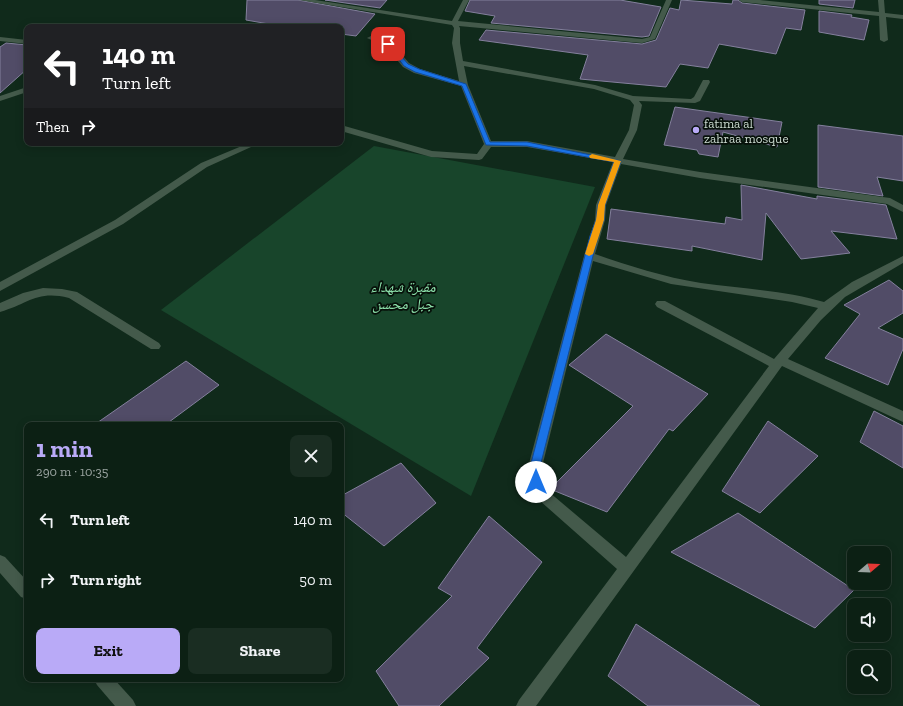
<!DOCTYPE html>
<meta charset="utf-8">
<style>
:root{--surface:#0c2014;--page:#1a2d22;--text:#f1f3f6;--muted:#9aa3a0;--line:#2c3e34;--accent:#b9aaf7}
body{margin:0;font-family:"Zilla Slab","Noto Naskh Arabic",serif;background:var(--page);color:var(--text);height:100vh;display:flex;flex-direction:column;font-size:15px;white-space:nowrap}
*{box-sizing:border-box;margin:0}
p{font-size:13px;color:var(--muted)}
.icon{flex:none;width:22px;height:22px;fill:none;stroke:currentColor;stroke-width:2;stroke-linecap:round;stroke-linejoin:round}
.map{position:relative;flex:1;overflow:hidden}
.panel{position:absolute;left:24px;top:422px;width:320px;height:260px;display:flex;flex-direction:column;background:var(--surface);border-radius:8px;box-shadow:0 2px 10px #0003,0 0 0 1px var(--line)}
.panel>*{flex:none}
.hud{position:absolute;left:24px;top:24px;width:320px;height:122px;border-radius:8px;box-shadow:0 2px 10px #0003,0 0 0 1px var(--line);background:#202124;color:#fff;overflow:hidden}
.needle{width:26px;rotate:71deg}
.fabs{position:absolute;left:847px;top:546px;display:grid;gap:8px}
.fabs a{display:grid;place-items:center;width:44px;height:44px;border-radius:8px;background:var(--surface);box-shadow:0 2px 10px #0003,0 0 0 1px var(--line);font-size:20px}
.pin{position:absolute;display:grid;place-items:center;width:34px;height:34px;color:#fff;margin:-17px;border-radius:8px;box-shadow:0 2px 6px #0006}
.me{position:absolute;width:44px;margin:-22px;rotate:0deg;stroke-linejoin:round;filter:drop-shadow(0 0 3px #0008)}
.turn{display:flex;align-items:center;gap:14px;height:84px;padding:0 12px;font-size:18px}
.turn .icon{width:52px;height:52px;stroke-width:2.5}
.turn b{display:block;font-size:28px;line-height:34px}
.then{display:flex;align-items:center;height:38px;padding:0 12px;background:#0003;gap:8px;font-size:15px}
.round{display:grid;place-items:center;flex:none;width:42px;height:42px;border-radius:8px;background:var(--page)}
.head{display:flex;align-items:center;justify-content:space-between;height:68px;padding:0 12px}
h1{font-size:24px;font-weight:700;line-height:30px;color:var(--accent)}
.button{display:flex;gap:8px;margin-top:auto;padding:8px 12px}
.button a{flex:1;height:46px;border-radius:8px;background:var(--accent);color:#111;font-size:16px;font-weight:700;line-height:46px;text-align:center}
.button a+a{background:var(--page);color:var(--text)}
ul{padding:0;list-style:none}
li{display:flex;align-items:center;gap:12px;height:60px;padding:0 12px}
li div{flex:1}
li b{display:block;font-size:15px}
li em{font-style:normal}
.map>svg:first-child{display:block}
</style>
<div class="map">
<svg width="903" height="706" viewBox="0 0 903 706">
<rect width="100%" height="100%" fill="#102a1b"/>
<!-- green -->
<polygon fill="#18452b" points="374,146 595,187 471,496 161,310"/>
<!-- building -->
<g fill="#514c67" stroke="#84809d">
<polygon points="247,0 298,0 375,14 356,36 341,34 341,27 286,27 246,20"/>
<polygon points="325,0 387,0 380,8"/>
<polygon points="470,0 620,0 661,7 649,36 642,37 491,23 495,16 465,11"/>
<polygon points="681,0 732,4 733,0 738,0 742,3 805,10 801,30 786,28 776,54 719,44 708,68 680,64 666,87 580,79 588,55 479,40 486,30 642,44 656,40 670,8 679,10"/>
<polygon points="819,0 855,0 853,8 819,4"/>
<polygon points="819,11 852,15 851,17 869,20 864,40 819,32"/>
<polygon points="6,43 27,45 27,69 0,93 0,47"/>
<polygon points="675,107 782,122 777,147 723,132 718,157 699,154 697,150 664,145"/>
<polygon points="818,125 903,136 903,181 877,177 883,196 818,187"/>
<polygon points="741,185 817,199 817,196 886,205 897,239 831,231 850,253 801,259 766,213 762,260 692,246 692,251 607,239 611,209 725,224 726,217 742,220"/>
<polygon points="889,280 903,291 903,313 878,328 903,339 903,349 888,385 825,358 860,314 844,305"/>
<polygon points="606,334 708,394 673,431 669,429 607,512 550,489 633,406 569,365"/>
<polygon points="186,361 219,385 165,425 94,425"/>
<polygon points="874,411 903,426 903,468 860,442"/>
<polygon points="768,421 818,456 760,513 722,491"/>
<polygon points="401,463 436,503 384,546 341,512 341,496"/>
<polygon points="738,513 854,590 815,628 671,552"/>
<polygon points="489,516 542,562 477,648 489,658 439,706 399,706 376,671 452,596 438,588"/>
<polygon points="636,624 760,706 648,706 608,676"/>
</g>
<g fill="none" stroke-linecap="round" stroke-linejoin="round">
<!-- minor -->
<g fill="#445a4b" fill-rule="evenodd">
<path d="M299 0H315L452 21 463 0H469L458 21 642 39 650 37 666 0H672L655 39 642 43 459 26 460 28V43L463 61 595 85 633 96 691 99 694 97 703 80H709L710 82 700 101 695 103 639 101 642 105 637 130 623 159 700 172 890 198 903 205V212L887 204 700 178 621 164 606 205 605 220 595 254C629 266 664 277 701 283 742 289 784 290 824 302L852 282 903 256V263L845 297 821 320 788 359 903 411V422L782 366 536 706H516L519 700 617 569 539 500 529 482 527 471 584 256 595 220 596 205 613 162 527 147H491L482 159 479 160 431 157 341 131V125L432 151 477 154 484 144 461 86 414 73 403 67 385 46 367 38 371 36 391 42 409 63 420 69 459 81 452 43 454 28 452 25ZM464 66 594 89 630 100 634 105 629 130 615 157 527 141H491L468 85ZM593 261 671 284 792 302 818 308 774 359 665 301H657L655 304 657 307 769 366 626 557 549 492 543 481 541 471Z"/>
<polygon points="739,0 760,0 879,12 878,0 884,0 885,13 903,15 903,19 886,17 888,40 884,42 880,40 879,16 742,2"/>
<polygon points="0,37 27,40 27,44 0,41"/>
<polygon points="27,87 27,92 0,101 0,96"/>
<polygon points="249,143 260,143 207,167 123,224 0,291 0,282 115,220 201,163"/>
<path d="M43 288 62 289 77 292 159 343 161 346 159 349H151L69 298C36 290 29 304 0 312V303L23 293Z"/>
<polygon points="0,555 5,557 27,581 27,599 21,597 0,573"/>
<polygon points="94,679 114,679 133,700 136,706 115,706 97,685"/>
</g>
</g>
<!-- route -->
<polygon fill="#1a73e8" stroke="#114b97" points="386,43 390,43 408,64 419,69 466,84 490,142 527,142 621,161 605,205 604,220 598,236 539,471 542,482 540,485 533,485 529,471 590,236 596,220 598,205 614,162 527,146 486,145 462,86 415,72 404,66"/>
<!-- slow -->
<polygon fill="#f59e0b" points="592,154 621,161 605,205 604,220 593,254 589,256 585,254 596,220 598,205 614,162 590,158 589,156"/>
<!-- markers -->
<circle fill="#b9aaf7" stroke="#061009" stroke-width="1.5" cx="696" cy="130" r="4"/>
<g text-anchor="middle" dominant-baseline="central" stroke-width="3.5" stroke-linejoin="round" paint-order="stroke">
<!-- far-poi labels -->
<g font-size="13" fill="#ccdbd1" stroke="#061009" text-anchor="start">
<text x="704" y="123">fatima al<tspan x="704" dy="15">zahraa mosque</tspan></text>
</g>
<!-- park labels -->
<g font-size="15" font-style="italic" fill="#8bdfa9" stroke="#061009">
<text x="403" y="287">مقبرة شهداء<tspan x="403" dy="17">جبل محسن</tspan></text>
</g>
</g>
</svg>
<div class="fabs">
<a><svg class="needle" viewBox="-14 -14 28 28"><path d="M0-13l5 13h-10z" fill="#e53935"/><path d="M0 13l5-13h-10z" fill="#9aa3a0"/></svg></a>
<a><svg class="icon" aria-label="sound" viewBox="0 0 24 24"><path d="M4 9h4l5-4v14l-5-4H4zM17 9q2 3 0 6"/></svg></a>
<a><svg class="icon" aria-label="search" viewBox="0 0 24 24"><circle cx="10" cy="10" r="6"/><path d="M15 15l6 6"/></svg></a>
</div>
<div class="pin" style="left:388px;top:44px;background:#d93025"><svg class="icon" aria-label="arrive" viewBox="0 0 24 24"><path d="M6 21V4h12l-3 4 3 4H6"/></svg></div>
<svg class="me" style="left:536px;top:482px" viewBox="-20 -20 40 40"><circle r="19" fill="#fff"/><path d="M0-13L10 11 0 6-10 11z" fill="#1a73e8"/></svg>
<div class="hud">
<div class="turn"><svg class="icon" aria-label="left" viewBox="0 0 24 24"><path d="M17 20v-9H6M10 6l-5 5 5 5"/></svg><div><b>140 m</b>Turn left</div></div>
<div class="then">Then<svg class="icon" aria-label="right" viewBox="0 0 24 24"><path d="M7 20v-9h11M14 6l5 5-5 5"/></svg></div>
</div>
<section class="panel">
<div class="head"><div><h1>1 min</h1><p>290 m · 10:35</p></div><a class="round"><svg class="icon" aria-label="close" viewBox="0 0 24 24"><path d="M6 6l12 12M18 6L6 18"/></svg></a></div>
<ul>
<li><svg class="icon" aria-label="left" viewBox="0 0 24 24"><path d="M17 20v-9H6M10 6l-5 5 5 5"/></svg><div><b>Turn left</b></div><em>140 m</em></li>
<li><svg class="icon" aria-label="right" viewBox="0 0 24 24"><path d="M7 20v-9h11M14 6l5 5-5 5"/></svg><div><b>Turn right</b></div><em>50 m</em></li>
</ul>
<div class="button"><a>Exit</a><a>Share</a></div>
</section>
</div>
